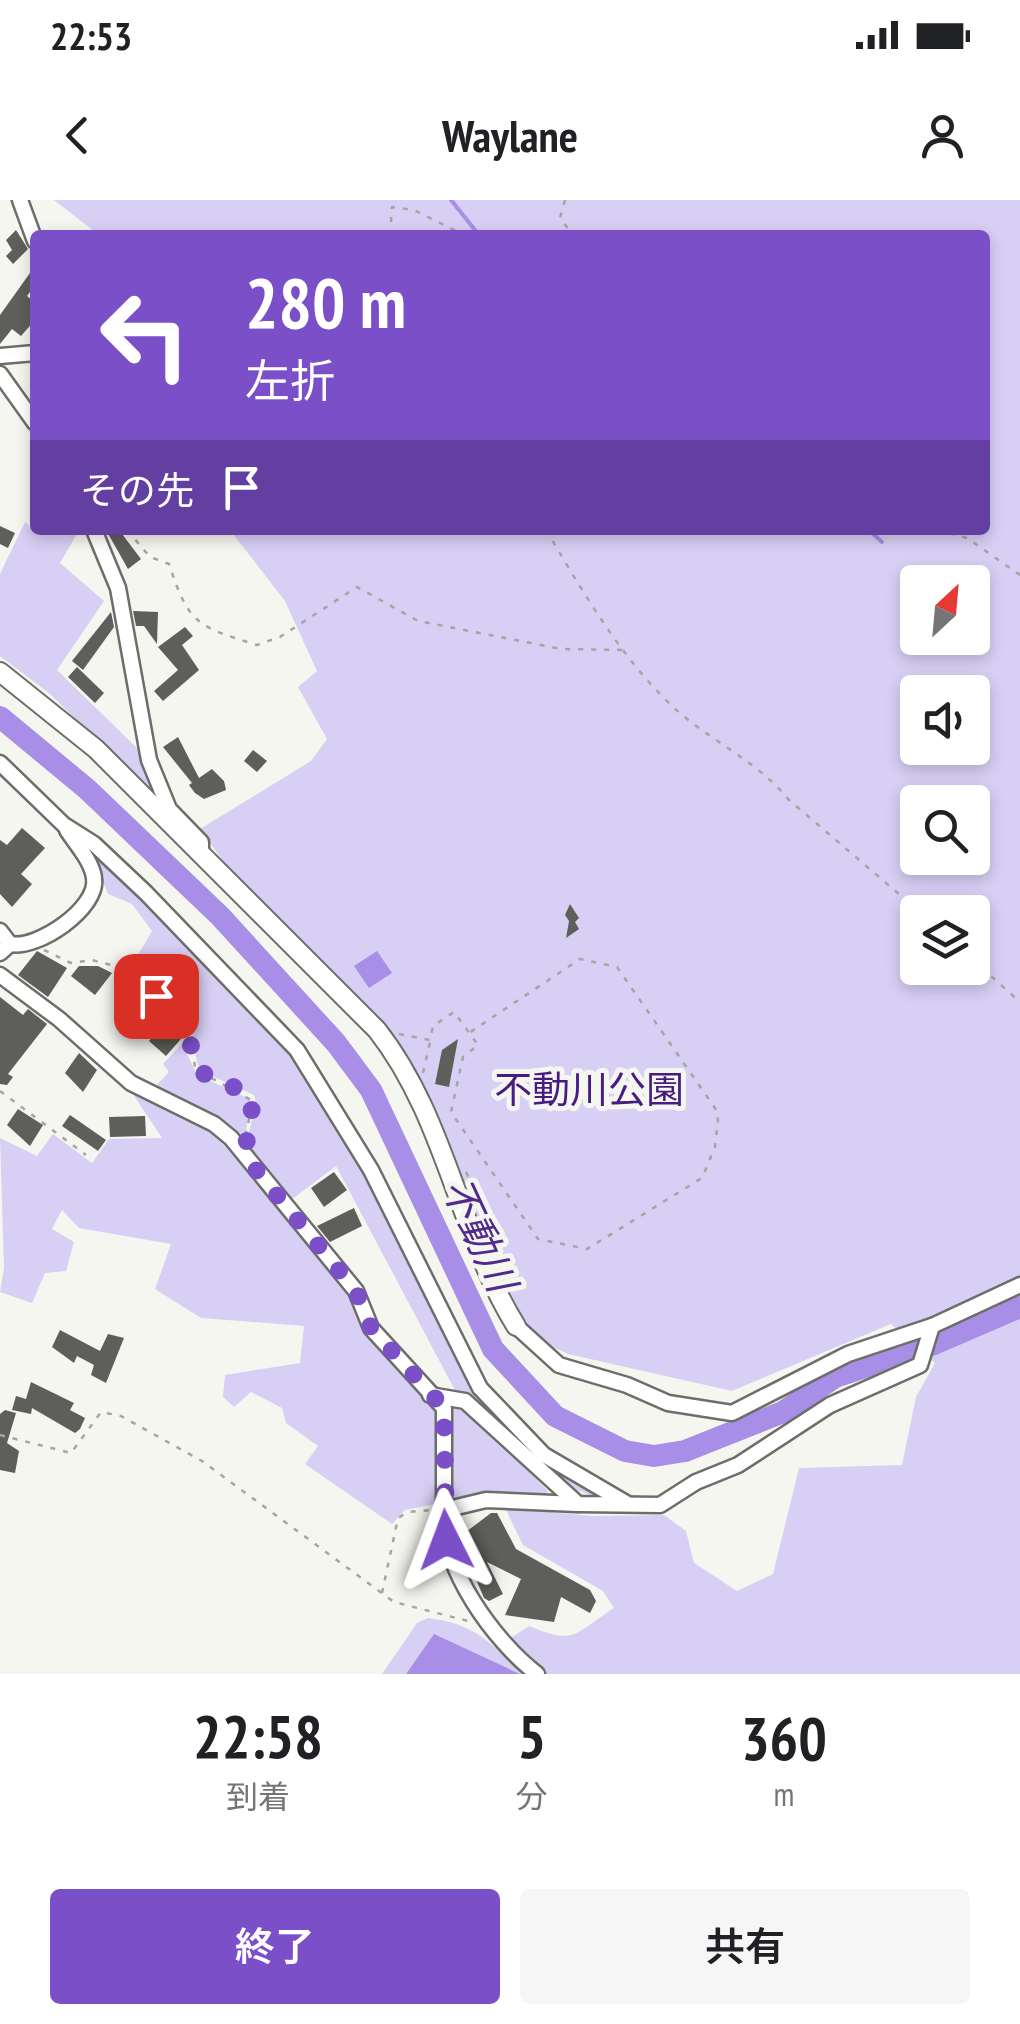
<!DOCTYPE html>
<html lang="ja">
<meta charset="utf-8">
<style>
:root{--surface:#fff;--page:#f6f6f6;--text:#202124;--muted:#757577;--accent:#7b4fc8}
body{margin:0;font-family:"PT Sans Narrow","Noto Sans JP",sans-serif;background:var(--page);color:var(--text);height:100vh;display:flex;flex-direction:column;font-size:38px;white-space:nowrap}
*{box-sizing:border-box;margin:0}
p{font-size:32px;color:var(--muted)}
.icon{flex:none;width:55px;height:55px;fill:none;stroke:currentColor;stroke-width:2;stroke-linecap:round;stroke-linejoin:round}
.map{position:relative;height:1474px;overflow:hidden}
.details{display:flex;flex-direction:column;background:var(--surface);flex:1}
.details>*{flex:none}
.hud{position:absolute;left:30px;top:30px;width:960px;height:305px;border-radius:10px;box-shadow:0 5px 15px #0003;background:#7b4fc8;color:#fff;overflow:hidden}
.needle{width:65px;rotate:26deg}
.controls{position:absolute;left:900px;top:365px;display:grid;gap:20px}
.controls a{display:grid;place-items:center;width:90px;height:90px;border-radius:10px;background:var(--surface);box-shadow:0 5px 15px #0003;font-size:50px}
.pin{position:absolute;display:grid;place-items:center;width:85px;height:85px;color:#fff;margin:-42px;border-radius:20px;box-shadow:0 5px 15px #0006}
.me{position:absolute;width:110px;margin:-55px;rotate:357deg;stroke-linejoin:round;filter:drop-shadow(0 0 8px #0008)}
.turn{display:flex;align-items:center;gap:35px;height:210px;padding:0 50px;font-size:45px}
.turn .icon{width:130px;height:130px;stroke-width:2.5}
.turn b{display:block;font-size:70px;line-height:85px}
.then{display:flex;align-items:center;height:95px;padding:0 50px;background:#0003;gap:20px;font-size:38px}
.eta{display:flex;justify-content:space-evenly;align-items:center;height:170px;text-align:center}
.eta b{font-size:60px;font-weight:600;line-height:70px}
.cta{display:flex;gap:20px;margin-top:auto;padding:20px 50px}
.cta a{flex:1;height:115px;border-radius:10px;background:var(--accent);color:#fff;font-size:40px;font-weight:600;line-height:115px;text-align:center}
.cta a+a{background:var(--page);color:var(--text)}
.status{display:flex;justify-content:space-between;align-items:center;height:70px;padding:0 50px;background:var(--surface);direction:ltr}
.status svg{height:28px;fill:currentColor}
header{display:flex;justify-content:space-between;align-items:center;height:130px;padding:0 50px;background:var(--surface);font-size:45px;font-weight:600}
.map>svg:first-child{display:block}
</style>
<div class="status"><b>22:53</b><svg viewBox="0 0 49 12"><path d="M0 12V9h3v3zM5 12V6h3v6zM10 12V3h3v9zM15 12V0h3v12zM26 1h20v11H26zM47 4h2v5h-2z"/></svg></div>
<header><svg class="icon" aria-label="back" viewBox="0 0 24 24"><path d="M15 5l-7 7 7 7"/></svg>Waylane<svg class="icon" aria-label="person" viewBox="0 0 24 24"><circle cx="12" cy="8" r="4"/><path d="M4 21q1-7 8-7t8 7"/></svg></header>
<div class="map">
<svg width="1020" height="1474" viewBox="0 0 1020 1474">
<rect width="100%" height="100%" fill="#f5f6f0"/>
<!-- green -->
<g fill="#d8cff4" fill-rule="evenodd">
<path d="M54 0H1020V1474H546L506 1441 529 1426C576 1446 575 1433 614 1408L603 1391 523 1345 505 1308 593 1316 664 1315 686 1331 694 1363 737 1391 773 1374 799 1268 902 1265 916 1197 935 1163 891 1124 732 1191 568 1154 536 1139 500 1091 402 853 334 772 231 672 200 629 311 561 327 539 298 487 317 471 285 401 230 330H985V35H99ZM918 382H972V438H918ZM918 492H972V548H918ZM918 602H972V658H918ZM918 712H972V768H918Z"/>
<polygon points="25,322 35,330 78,332 60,363 104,401 57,470 141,552 160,601 50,494 0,456 0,374"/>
<path d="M76 641 142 697 293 853 366 973 475 1191 541 1260 598 1293 600 1299 560 1283 457 1194 336 966 287 1003C272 983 246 959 249 934 250 919 259 911 254 895L201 871C191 853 197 833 187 816L127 774 152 731 132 704 108 694 100 674Z"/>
<polygon points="189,836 187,854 197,875 250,899 244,950 152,890 169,872 163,864"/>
<polygon points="127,885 212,926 352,1093 368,1130 440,1210 440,1303 405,1310 392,1324 305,1264 318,1246 286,1223 282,1208 251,1192 234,1207 223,1197 225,1175 300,1163 304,1126 201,1118 155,1089 171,1044 79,1028 62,1010 52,1029 74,1042 66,1071 45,1073 32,1103 0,1092 4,1068 0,938 37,956 53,934 92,963 109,939 162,938"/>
<polygon points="456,1199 548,1291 545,1296 486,1292 455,1301 450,1297 451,1215 443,1200"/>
<path d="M428 1418C484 1425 488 1448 531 1474H520L434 1435 406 1474H382L417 1423Z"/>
</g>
<!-- water -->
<g fill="#a88ee6">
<polygon points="377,751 392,773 369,788 354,766"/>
<polygon points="434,1434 520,1474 406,1474"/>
</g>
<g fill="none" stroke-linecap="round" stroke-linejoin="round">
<!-- stream -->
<g stroke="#a88ee6" stroke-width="4">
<polyline points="451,0 479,35"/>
<polyline points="869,330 882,342"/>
</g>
<!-- river -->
<polyline stroke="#a88ee6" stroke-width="22" points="0,517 87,589 220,716 336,843 371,890 493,1149 555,1216 625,1251 654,1256 685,1251 783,1212 835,1177 934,1144 1020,1107"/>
</g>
<!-- building -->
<g fill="#5e5f5a">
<polygon points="16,30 28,49 13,64 6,56 12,50 6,40"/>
<polygon points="35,66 35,85 27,96 35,103 35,120 21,136 12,129 0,144 0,115"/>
<polygon points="0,326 15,333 8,348 0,344"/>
<polygon points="106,330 119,330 141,359 128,369"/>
<polygon points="133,411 158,412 157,444 144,426 136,426"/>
<polygon points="111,412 114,427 83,470 72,461"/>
<polygon points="185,427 193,436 182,445 199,470 163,501 154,491 178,470 158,447"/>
<polygon points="77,467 104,493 95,503 68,477"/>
<polygon points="178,537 199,578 212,569 224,581 226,590 204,599 195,593 189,585 192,583 163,547"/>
<polygon points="253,550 267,561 257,572 244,561"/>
<polygon points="22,628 45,648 21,674 32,684 12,707 0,694 0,640 7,645"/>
<polygon points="570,704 579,718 575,722 579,729 566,738 569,721 565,715"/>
<polygon points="37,751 67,768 48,797 18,775"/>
<polygon points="79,766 98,766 112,773 95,795 71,776"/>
<polygon points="0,797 23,815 28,809 47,824 8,874 13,877 7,885 0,884"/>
<polygon points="148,798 187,832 166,856 149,841 154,835 133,815"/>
<polygon points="458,839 449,887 435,884 442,850"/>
<polygon points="79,853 97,870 83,892 65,873"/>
<polygon points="18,909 43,925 30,946 7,925"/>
<polygon points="70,915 106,940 98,951 62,926"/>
<polygon points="145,916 146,936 110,937 109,917"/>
<polygon points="334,972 347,990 324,1007 311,988"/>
<polygon points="354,1008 362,1026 330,1042 317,1026"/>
<polygon points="60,1130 100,1151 108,1134 124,1138 106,1183 91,1175 94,1165 77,1156 74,1163 52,1147"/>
<polygon points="31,1182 74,1203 70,1210 85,1218 80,1229 75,1233 32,1208 31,1214 12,1210 16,1196 26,1199"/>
<polygon points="5,1210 16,1213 7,1243 19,1251 15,1273 0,1270 0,1214"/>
<polygon points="491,1313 497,1313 516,1349 590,1390 596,1401 590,1413 561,1397 554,1422 505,1415 521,1379 487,1362 503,1394 489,1401 484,1398 458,1338"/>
</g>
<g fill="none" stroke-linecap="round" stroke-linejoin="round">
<!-- minor casing -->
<g stroke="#6d6e69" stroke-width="19">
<g id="minor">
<polyline points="20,0 35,41"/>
<polyline points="0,156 35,153"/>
<polyline points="0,174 35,223"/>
<polyline points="94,330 118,388 149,560 169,609 201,642 201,653"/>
<polyline points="0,563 64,625 94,644 146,693 297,850 371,970 480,1188 544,1255 626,1303"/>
<polyline points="0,731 10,744 0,753"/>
<path d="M10 744C37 750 99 708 94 678 92 661 76 644 67 630"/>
<polyline points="0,775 59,819 131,883 214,924 231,938 356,1091 371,1128 444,1208 444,1310"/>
<polyline points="516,1126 559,1165 627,1185 668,1203 732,1213 848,1154 932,1126"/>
<polyline points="430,1195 465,1201 578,1304 660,1305 696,1282 738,1265 830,1205 920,1165 932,1126 1020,1085"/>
<path d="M537 1474C494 1441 440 1367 444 1310L486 1300 577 1304"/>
</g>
</g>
<!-- tertiary casing -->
<g stroke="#6d6e69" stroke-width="22">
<path id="tertiary" d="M0 472 96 549 377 830C446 918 458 1032 516 1126"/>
</g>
<!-- path -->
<g stroke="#a5a5a1" stroke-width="2.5" stroke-dasharray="5 8" stroke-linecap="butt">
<polyline points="565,0 560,18 573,35"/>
<polyline points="390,35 392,7 414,10 464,35"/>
<path d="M127 330 150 357 169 364C189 425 197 426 257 445L280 437 357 387 418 421 561 449 626 450"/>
<path d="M546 330C582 390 619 455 670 504 707 540 756 559 789 600L920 712"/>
<polyline points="937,330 967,338 1020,375"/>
<polyline points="44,750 71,763 92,760 111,765 185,817 191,826 195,869 253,901 246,933"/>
<polyline points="972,759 1020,802"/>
<polyline points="399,834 430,840 433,826 454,812 478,845 463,857 451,912 538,1039 587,1049 702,978 715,947 718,920 717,911 617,767 580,759 469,833"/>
<polyline points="423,873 430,842"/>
<polyline points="0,891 86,955"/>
<polyline points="466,972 475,991"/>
<polyline points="0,1235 71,1253 101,1212 121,1216 202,1261 394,1402 468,1421"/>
<polyline points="382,1393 398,1318 408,1312 431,1310"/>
</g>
<!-- minor -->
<use href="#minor" stroke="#fff" stroke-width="14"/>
<!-- tertiary -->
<use href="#tertiary" stroke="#fff" stroke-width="18"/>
</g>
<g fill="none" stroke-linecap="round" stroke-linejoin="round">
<!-- route -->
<path stroke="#7b4fc8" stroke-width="18" stroke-dasharray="0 32.4" d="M156 796 190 826C190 890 212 868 251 898L252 917 246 930 248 960 356 1091 371 1128 444 1208 446 1340"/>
</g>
<g text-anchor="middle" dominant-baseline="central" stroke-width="10" stroke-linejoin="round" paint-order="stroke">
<!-- park labels -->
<g font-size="38" fill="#471c82" stroke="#f5f6f0">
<text x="589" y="888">不動川公園</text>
</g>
<!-- water labels -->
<g font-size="40" font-style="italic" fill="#51298f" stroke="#f5f6f0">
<text transform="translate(480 1034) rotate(65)">不動川</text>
</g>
</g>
</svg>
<div class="controls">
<a><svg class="needle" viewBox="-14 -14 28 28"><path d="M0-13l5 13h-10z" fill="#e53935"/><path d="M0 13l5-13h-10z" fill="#757577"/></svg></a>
<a><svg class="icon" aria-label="sound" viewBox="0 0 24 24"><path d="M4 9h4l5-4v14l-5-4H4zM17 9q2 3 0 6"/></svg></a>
<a><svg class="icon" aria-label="search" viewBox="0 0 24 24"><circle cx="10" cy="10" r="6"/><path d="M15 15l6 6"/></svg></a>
<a><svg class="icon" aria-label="layers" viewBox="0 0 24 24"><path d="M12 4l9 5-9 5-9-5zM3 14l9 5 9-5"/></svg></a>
</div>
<div class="pin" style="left:156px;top:796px;background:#d93025"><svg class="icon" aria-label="arrive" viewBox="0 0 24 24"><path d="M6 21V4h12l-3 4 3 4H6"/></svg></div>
<svg class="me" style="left:446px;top:1340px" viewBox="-20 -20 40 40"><path d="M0-17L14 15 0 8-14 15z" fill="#7b4fc8" stroke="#fff" stroke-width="4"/></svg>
<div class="hud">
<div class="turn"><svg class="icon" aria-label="left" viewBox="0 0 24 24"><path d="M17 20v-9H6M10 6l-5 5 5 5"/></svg><div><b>280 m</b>左折</div></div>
<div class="then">その先<svg class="icon" aria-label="arrive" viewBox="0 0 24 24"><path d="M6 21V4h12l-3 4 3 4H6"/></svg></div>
</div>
</div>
<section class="details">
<div class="eta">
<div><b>22:58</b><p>到着</p></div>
<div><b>5</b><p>分</p></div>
<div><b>360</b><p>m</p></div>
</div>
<div class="cta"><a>終了</a><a>共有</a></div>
</section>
